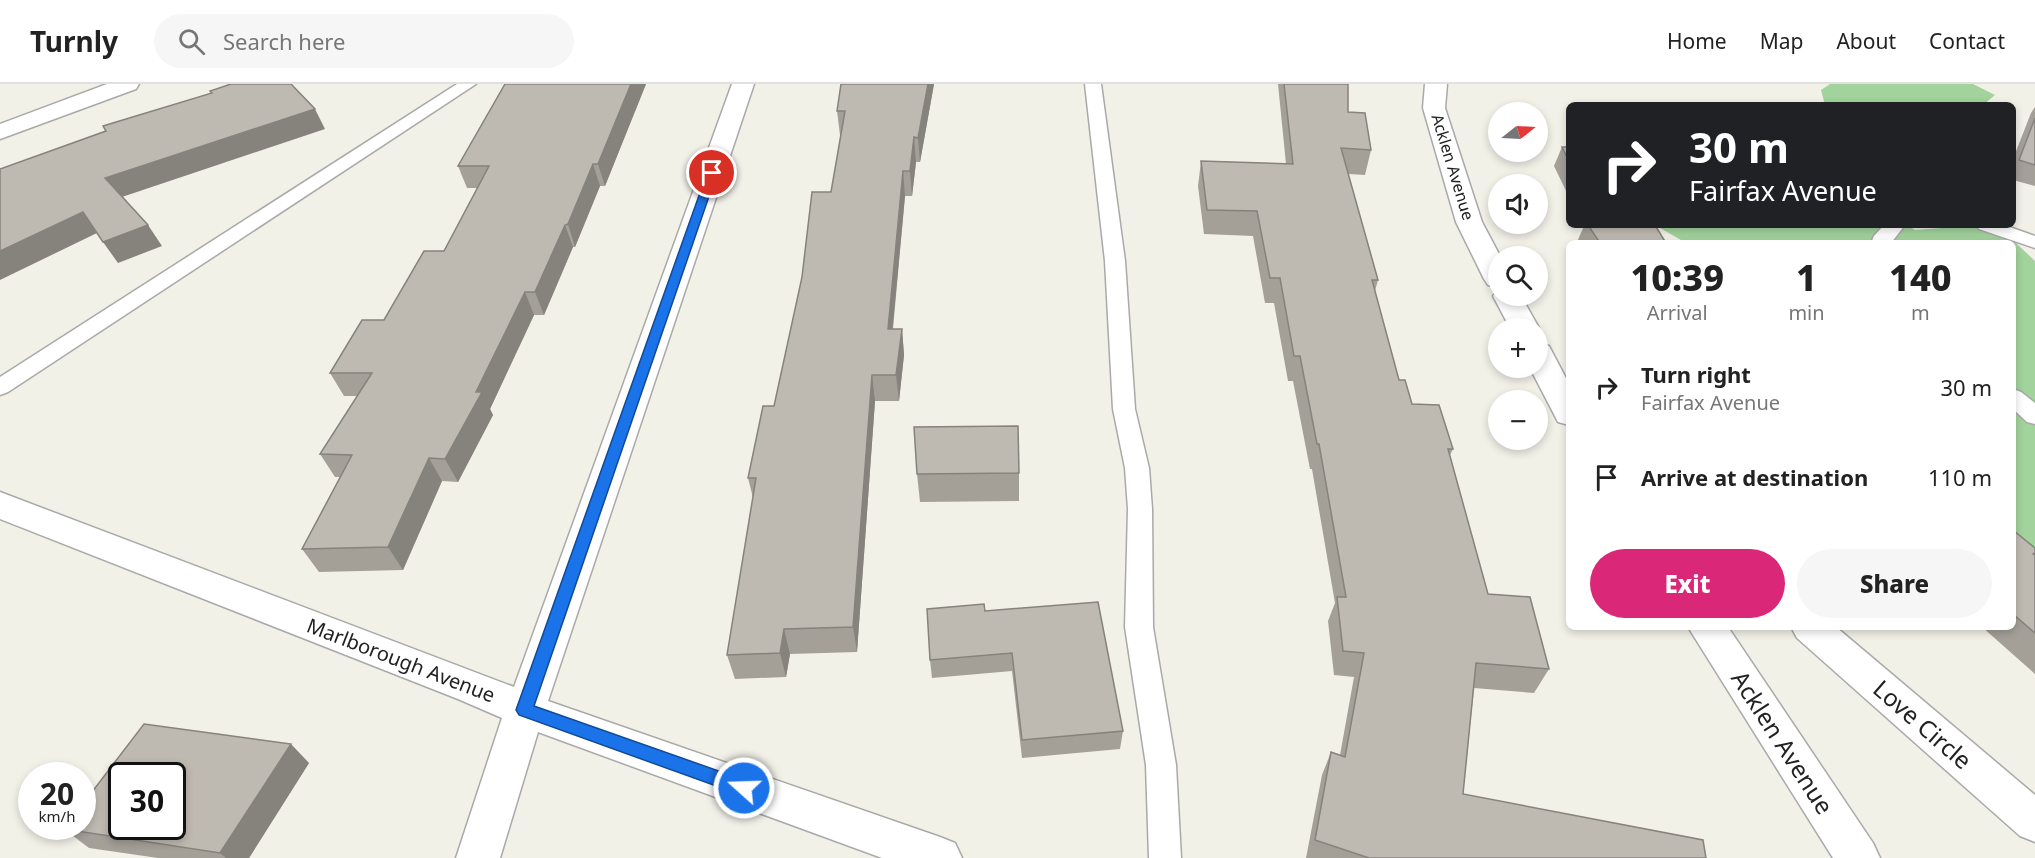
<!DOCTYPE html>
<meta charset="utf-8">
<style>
:root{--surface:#fff;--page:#f6f6f6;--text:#222;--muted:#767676;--line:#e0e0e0;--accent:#db2777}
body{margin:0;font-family:"Noto Sans",sans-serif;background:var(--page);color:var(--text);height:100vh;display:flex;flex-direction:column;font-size:22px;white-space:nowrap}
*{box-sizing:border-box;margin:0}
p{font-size:20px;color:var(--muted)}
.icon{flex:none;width:33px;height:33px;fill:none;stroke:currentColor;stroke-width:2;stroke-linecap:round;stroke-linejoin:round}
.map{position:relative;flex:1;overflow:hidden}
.panel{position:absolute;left:1566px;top:156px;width:450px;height:390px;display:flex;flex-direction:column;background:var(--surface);border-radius:9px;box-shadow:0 3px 9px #0003}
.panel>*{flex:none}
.guide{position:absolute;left:1566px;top:18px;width:450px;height:126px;border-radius:9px;box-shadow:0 3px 9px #0003;background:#202124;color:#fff;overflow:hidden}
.needle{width:39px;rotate:72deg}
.fabs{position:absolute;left:1488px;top:18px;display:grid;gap:12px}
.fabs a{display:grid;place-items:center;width:60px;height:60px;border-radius:50%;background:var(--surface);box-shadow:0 3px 9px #0003;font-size:30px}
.speed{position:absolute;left:18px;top:678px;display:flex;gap:12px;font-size:30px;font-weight:700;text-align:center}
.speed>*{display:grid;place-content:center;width:78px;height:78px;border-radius:50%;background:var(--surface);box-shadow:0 3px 9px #0003;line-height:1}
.speed small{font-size:15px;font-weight:400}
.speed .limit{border:3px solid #111;border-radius:9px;background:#fff;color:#111}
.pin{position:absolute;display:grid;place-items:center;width:51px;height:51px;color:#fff;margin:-26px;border:3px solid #fff;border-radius:50%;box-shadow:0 2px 6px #0007}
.me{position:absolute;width:66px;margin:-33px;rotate:290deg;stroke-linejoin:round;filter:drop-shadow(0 0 4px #0008)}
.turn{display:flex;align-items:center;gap:21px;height:126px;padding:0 24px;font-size:27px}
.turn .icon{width:78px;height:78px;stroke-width:2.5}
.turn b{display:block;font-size:42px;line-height:51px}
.eta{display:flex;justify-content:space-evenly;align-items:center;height:102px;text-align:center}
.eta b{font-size:36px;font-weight:800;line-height:42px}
.primary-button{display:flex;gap:12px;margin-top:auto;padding:12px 24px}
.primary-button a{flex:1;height:69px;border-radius:36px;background:var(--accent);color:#fff;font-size:24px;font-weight:800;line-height:69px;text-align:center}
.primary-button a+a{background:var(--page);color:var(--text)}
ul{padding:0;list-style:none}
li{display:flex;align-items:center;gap:18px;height:90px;padding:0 24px}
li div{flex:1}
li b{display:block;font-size:22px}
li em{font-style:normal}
header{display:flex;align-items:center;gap:36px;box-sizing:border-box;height:84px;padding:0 30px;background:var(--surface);border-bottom:2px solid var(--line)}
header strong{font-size:28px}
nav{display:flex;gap:33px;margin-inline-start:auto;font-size:21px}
.search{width:420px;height:54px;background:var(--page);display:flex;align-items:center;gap:15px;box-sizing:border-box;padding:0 21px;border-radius:33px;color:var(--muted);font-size:22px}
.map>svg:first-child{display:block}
</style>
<header>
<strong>Turnly</strong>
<div class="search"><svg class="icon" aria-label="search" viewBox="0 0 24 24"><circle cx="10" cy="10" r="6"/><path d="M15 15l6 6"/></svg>Search here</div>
<nav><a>Home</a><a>Map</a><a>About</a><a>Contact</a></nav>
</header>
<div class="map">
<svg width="2035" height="774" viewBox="0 0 2035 774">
<rect width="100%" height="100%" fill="#f2f1e8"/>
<!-- forest -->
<g fill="#a2d39c">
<polygon points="1830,0 1973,0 1995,11 1983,21 1825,21 1821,6"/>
<polygon points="1655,141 1907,141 1915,146 1942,144 1938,141 1985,141 2016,159 2035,177 2035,491 2013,483 2013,159 1686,159"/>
</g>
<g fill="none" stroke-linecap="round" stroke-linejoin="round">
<!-- lane casing -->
<g stroke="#a9a9a9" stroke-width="3">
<g id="lane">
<polygon points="457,0 476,0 8,308 0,311 0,293"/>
<polygon points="1085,0 1101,0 1125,177 1135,325 1149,384 1152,425 1153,543 1176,681 1181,774 1149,774 1146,681 1125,543 1128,425 1125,384 1113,325 1105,177"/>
<polygon points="1884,141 1905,141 1891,159 1871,159 1874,152"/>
<polygon points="1976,141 2004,141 2035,152 2035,164 1979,145"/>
<polygon points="2013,305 2021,308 2035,319 2035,340 2027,338 2013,325"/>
</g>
</g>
<!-- street casing -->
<g stroke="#a9a9a9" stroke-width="3">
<g id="street">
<polygon points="107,0 139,0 136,5 0,55 0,40"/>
<polygon points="732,0 754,0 548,617 940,753 955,759 962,774 882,774 538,648 500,774 456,774 502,634 458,615 0,435 0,408 514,603"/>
<polygon points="1425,0 1447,0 1445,24 1482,138 1500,172 1498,203 1488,201 1484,195 1456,138 1423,24"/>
<polygon points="1498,205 1498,212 1521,212 1539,244 1538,246 1510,244 1493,212"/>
<polygon points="1538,259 1549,262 1569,300 1569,341 1558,338 1530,284 1538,284"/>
<polygon points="1688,543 1728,543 1873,759 1880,774 1833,774"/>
<polygon points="1791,543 1836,543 2035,711 2035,758 2020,752 1797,554"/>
</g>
</g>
<!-- lane -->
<use href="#lane" fill="#fff" fill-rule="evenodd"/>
<!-- street -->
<use href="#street" fill="#fff" fill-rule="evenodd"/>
</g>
<!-- wall -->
<g fill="#a4a098">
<polygon points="505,0 646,0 605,102 600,102 575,163 573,163 544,231 534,231 490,325 493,331 458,398 442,397 403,486 319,488 302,465 340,393 335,393 320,370 358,312 344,312 330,289 384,236 444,167 477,104 467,104 458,82"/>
<polygon points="934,0 920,78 916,78 912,112 905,112 893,245 902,245 904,271 899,317 875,317 857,568 790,570 786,593 735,595 727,571 753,414 748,394 774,322 802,193 831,108 841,51 840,51 837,27"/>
<polygon points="1278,0 1348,0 1348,28 1371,66 1365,91 1348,90 1378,196 1375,207 1399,296 1412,320 1453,365 1450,371 1488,510 1549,585 1534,609 1474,604 1463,710 1706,774 1306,774 1322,691 1331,668 1340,671 1354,593 1334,591 1328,537 1335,519 1312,385 1310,385 1293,297 1288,297 1274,219 1265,219 1253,152 1204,150 1198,102 1201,77 1286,80"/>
<polygon points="2035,23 2035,102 2013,96 2013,75 2031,29"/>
<polygon points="1562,63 1569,63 1569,113 1554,82"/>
<polygon points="1583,141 1655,141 1666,159 1578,159 1577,158 1584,142"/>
<polygon points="1019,389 1019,417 920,418 917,390"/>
<polygon points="2013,446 2035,464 2035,590 1982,543 2013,543"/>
<polygon points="985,527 1123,647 1120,665 1022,674 1012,587 932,594 930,576"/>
<polygon points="309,679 249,774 158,774 89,764 64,745"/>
</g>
<!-- shaded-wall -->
<g fill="#86827c">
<polygon points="631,0 646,0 605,102 598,80"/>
<polygon points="928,0 934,0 920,78 918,54"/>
<polygon points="315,25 325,45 119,114 105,94"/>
<polygon points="914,53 916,78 912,112 910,87"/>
<polygon points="593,80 600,102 575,163 568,140"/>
<polygon points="903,87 905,112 890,271 888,245"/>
<polygon points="83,128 97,149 0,196 0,167"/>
<polygon points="148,141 162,162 118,179 103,158"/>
<polygon points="565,141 573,163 544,231 535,208"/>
<polygon points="525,208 534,231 490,325 493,331 458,398 445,375 476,308"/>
<polygon points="902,245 904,271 899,317 896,291"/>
<polygon points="872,291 875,317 857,568 853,543"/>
<polygon points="429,374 442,397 403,486 388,463"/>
<polygon points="784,545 790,570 786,593 780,569"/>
<polygon points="291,660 309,679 249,774 226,774 220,769"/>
</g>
<!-- building -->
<g fill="#bfbab1" stroke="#86827c" stroke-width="1.5" fill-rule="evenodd">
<polygon points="231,0 291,0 315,25 105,94 148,141 103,158 83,128 0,167 0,85 106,47 103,42 212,9 210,7"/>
<polygon points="505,0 631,0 598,80 593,80 568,140 565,141 535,208 525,208 476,308 482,308 445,375 429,374 388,463 302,465 352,371 320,370 372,289 330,289 362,236 384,236 424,167 444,167 489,82 458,82"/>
<polygon points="841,0 928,0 918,54 914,53 910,87 903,87 888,245 902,245 896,291 872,291 853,543 784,545 780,569 727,571 756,394 748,394 763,322 774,322 802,193 812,108 831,108 845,27 837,27"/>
<polygon points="1284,0 1348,0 1348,28 1365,29 1371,66 1341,64 1378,196 1372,196 1399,296 1405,296 1412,320 1439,321 1453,365 1448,365 1488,510 1530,513 1549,585 1476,579 1463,710 1703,756 1706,774 1369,774 1315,756 1331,668 1345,673 1364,569 1343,567 1337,513 1346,513 1319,360 1317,360 1300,272 1294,272 1280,194 1270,194 1257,127 1207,126 1201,77 1293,80"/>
<polygon points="2035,34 2035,81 2019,76"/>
<polygon points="1562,63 1569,63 1569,77"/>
<polygon points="1588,141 1655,141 1666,159 1600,159"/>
<polygon points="1018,342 1019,389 917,390 914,343"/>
<polygon points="2013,446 2035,464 2035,469 2033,470 2035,471 2035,549 2013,530"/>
<polygon points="1098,518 1123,647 1022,656 1012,569 930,576 927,525 984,520 985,527"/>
<path d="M144 640 291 660 220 769 64 745 66 742H82V721ZM122 692H172V742H122Z"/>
</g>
<!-- route -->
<polygon fill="#1a73e8" stroke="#114b97" stroke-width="1.5" points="712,86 717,89 534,622 750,698 752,704 750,710 744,712 519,631 516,626 707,89"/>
<g text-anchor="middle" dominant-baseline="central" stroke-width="6" stroke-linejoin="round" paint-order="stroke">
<!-- far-street labels -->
<g font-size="16" fill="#222" stroke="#fff">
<text transform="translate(1453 83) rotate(73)">Acklen Avenue</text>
</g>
<!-- street labels -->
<g font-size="20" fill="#222" stroke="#fff">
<text transform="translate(401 576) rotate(21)">Marlborough Avenue</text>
</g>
<!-- near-street labels -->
<g font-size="24" fill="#222" stroke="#fff">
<text transform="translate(1923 640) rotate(41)">Love Circle</text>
<text transform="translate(1783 658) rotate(57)">Acklen Avenue</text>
</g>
</g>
</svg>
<div class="fabs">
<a><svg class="needle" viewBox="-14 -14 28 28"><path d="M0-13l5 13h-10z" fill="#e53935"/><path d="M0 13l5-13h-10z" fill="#767676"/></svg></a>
<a><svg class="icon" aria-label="sound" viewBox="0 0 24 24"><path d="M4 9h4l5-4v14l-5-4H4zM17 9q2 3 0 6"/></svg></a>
<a><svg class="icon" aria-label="search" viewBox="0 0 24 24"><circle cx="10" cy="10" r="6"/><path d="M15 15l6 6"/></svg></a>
<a>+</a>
<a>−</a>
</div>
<div class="speed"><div>20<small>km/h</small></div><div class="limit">30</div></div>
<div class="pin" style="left:712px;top:89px;background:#d93025"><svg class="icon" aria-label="arrive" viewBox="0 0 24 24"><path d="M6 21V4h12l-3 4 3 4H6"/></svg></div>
<svg class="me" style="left:744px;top:704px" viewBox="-20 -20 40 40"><circle r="17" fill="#1a73e8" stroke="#fff" stroke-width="3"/><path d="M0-11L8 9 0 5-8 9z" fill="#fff"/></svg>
<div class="guide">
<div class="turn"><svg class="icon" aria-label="right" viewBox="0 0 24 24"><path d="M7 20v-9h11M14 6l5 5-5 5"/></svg><div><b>30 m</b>Fairfax Avenue</div></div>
</div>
<section class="panel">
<div class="eta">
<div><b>10:39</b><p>Arrival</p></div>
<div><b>1</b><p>min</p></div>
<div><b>140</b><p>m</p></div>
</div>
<ul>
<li><svg class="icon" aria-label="right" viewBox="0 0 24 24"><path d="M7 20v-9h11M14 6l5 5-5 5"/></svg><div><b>Turn right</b><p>Fairfax Avenue</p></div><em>30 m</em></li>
<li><svg class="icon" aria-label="arrive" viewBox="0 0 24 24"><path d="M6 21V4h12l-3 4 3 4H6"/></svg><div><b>Arrive at destination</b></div><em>110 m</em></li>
</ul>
<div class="primary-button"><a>Exit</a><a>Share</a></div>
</section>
</div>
